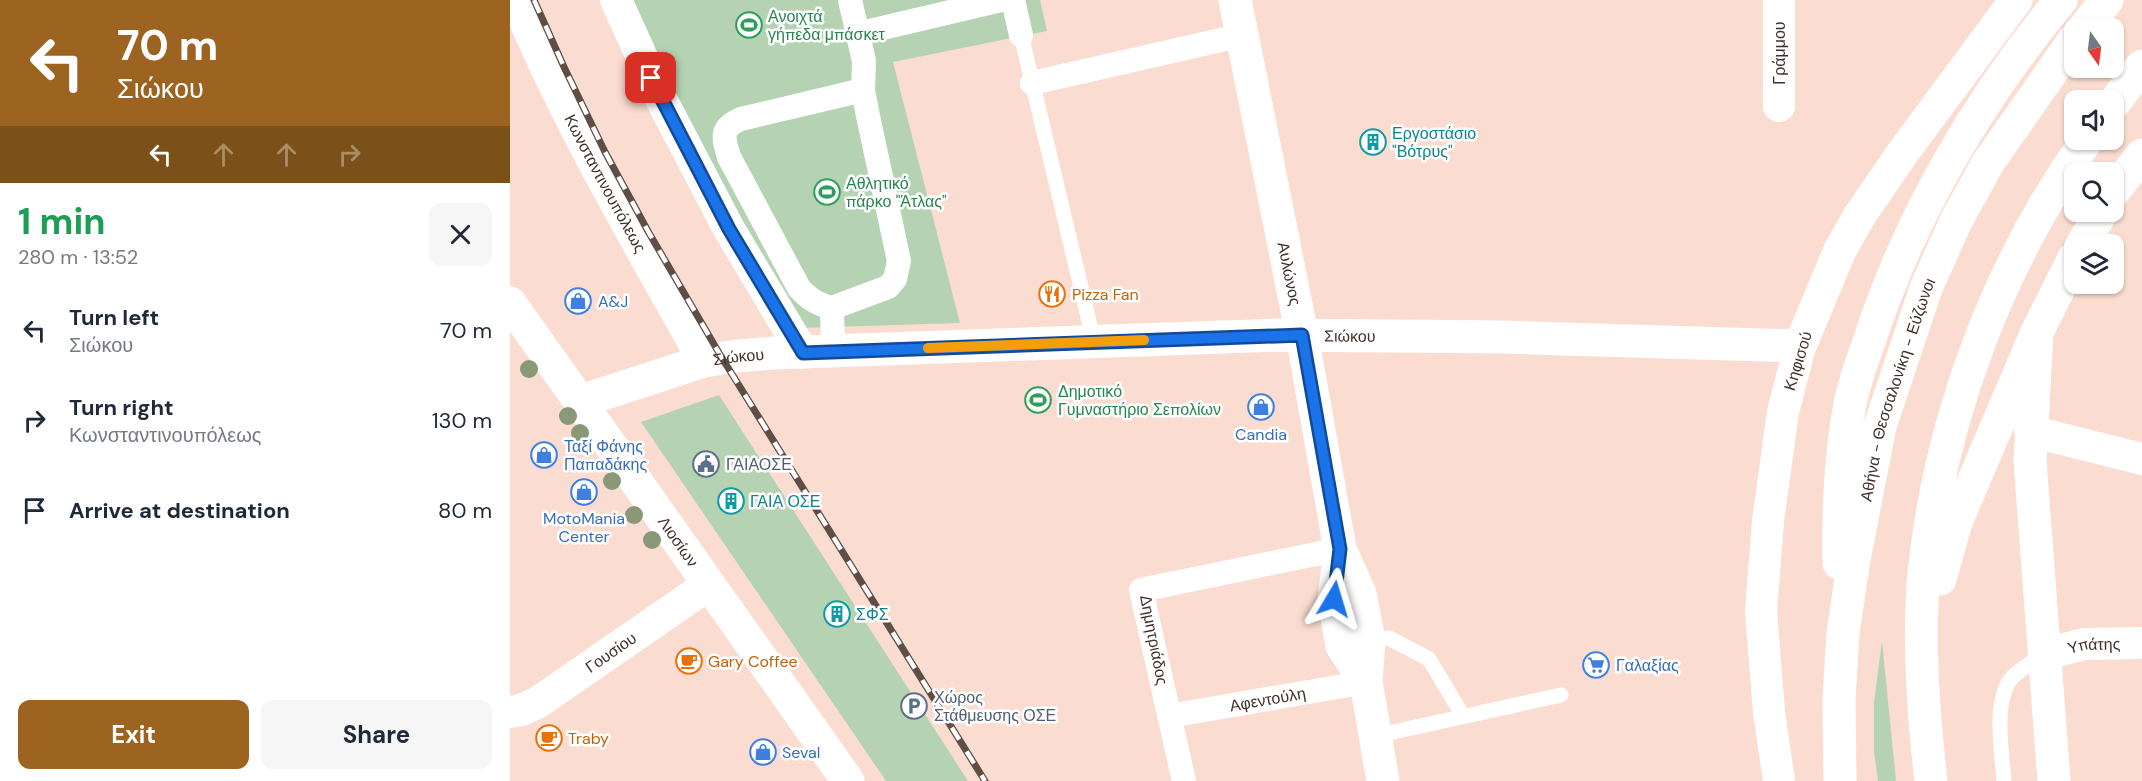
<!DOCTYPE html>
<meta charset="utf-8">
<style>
:root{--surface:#fff;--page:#f6f6f7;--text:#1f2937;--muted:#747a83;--accent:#9c6420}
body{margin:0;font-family:"DM Sans",sans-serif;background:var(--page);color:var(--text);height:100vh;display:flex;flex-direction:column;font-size:22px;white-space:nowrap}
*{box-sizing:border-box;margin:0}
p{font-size:20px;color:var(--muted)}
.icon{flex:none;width:33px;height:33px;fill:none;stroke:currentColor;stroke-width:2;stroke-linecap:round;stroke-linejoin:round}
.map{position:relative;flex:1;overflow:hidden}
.drawer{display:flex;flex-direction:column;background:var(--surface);width:510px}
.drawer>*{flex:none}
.guide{background:#9c6420;color:#fff;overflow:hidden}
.needle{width:39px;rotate:166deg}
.tools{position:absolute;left:1554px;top:18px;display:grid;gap:12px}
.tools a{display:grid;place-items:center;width:60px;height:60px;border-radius:12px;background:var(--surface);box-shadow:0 2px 4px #0004;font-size:30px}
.pin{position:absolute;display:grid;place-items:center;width:51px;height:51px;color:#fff;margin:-26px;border-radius:12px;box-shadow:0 3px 9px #0006}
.me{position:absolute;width:66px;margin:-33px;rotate:7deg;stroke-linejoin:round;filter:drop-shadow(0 0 4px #0008)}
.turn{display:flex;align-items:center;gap:21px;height:126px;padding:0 18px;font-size:27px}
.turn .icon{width:78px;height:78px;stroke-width:2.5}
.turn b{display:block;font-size:42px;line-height:51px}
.lanes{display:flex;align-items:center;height:57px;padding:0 18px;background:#0003;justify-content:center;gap:30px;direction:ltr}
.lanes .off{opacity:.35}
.round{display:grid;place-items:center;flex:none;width:63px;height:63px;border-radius:12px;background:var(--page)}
.overview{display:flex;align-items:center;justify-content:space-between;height:102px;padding:0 18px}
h1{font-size:36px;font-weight:700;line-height:45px;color:#1e9e55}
.primary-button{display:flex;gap:12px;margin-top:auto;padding:12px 18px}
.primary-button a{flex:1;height:69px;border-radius:12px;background:var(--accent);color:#fff;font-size:24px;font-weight:700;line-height:69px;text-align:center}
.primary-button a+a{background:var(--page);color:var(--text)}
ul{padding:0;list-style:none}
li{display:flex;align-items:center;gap:18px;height:90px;padding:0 18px}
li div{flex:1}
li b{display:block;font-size:22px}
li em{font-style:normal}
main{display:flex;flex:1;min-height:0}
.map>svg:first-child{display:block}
</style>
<main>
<section class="drawer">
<div class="guide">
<div class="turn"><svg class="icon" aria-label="left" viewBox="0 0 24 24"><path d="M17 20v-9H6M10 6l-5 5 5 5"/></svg><div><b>70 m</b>Σιώκου</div></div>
<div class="lanes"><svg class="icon" aria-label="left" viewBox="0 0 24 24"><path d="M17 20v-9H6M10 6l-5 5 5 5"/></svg><svg class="icon off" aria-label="ahead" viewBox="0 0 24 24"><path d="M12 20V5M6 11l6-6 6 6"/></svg><svg class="icon off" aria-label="ahead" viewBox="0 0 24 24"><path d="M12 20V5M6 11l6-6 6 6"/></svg><svg class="icon off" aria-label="right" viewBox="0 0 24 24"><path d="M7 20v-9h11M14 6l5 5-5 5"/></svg></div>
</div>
<div class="overview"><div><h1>1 min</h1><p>280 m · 13:52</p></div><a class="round"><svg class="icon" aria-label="close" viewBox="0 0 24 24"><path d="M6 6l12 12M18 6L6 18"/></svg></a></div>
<ul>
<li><svg class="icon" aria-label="left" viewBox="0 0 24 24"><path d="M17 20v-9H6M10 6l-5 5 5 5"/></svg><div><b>Turn left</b><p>Σιώκου</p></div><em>70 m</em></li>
<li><svg class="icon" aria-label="right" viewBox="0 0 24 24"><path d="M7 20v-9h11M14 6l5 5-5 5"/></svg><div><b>Turn right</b><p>Κωνσταντινουπόλεως</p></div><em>130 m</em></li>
<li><svg class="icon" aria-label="arrive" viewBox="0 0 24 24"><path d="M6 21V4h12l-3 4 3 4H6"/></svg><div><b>Arrive at destination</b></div><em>80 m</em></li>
</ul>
<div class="primary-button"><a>Exit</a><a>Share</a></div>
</section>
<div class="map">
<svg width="1632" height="781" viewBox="0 0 1632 781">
<rect width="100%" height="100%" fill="#faddd0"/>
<!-- green -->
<g fill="#b5d3b3">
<polygon points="118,0 530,0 537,31 383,62 450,323 290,328 133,35"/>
<polygon points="209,395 458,781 376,781 131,422"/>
<polygon points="1372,641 1386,781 1368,781 1364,751 1364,702"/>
</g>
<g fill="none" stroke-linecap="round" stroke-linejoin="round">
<!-- service -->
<g stroke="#fff" stroke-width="15">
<polyline points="511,35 584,342"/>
<polyline points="859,640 879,638 919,659 953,716"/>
<polyline points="865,736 1051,695"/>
<path d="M1494 781C1492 753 1484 708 1498 683 1505 671 1524 662 1535 654"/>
</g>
<!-- pedestrian -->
<g stroke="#fff" stroke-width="24">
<polyline points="503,0 511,35"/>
<polyline points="347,34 491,0"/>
<polyline points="522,83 733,35"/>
<path d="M322 308C307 304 299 299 289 288L219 157C213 137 210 128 231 119L353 90"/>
<polyline points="323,352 322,308 378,287 385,279 389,261 358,116 353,90 354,61 340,0"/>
<path id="s1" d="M659 716 856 682"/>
<polyline points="674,781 631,590 830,549"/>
</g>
<!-- minor -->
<g stroke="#fff" stroke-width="32">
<path id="s2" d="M6 0C58 125 128 243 194 361"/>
<polyline points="106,0 150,97 219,229 293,353"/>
<polyline points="1269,0 1269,106"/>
<polyline points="1520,431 1632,459"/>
<path id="s3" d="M1535 654 1574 644 1632 643"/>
<path id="s4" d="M0 712 11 710 27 703 198 585"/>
<polyline points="1269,781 1259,712 1251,611 1258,521 1273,412 1290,346"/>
</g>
<!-- tertiary -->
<g stroke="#fff" stroke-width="33">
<path id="s5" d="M725 0 792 335 830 549 850 594 859 640 856 682 873 781"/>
<polyline points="830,549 824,599 832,646 856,682"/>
</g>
<!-- secondary -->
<g stroke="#fff" stroke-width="33">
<polyline points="1604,191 1632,155"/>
<polyline points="1572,244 1592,212"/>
<path id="s6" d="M0 303 338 781"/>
<path id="s7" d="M71 401 194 361 227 356 264 353 769 335 992 337 1290 346 1330 250 1350 215 1394 151 1506 0"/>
<polyline points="1544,781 1520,461 1527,332 1564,258"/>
</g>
<!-- motorway -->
<g stroke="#fff" stroke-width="33">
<polyline points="1574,28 1597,0"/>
<polyline points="1604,103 1632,66"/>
<path d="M1329 563C1328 508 1330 454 1341 400 1345 380 1353 359 1360 339 1400 216 1468 100 1551 0"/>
<polyline points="1430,579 1446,522 1527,332"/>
<path id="s8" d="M1330 781 1329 700 1333 633 1343 565 1370 426 1416 288 1446 221 1478 163 1564 40"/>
<path d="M1421 781C1413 713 1408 641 1414 573 1430 420 1488 264 1577 140"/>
</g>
<!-- rail casing -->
<g stroke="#5e4e46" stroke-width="7">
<polyline id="rail" points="24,0 54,67 95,152 139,233 212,358 475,781"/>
</g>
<!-- rail -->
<use href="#rail" stroke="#fff" stroke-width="4.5" stroke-dasharray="14" stroke-linecap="butt"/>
</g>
<!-- trees -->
<g fill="#899876">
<circle cx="19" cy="369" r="9"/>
<circle cx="58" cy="416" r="9"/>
<circle cx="70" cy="433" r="9"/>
<circle cx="102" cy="481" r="9"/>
<circle cx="124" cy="515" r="9"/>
<circle cx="142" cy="540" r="9"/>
</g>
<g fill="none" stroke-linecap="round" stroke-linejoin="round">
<!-- route casing -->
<g stroke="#114b97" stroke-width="15">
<polyline id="route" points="141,78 219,229 293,353 792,335 830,549 824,599"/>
</g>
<!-- route -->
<use href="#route" stroke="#1a73e8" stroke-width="10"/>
<!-- slow -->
<polyline stroke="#f59e0b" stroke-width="10" points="418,348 634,340"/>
</g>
<!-- icons -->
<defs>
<g id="stadium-ring" transform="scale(1.35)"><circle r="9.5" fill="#fff" stroke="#2e9e5b" stroke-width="1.5"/><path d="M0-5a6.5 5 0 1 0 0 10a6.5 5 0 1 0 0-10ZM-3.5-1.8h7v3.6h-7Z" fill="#2e9e5b"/></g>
<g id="building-ring" transform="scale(1.35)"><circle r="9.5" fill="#fff" stroke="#0f9aa8" stroke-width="1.5"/><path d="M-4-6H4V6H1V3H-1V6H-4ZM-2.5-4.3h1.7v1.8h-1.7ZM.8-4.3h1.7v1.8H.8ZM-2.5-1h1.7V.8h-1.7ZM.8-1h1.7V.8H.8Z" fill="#0f9aa8"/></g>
<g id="restaurant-ring" transform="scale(1.35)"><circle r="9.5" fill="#fff" stroke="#e8710a" stroke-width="1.5"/><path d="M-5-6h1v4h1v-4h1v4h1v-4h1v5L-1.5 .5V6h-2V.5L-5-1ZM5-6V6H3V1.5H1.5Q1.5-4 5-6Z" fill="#e8710a"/></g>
<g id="shop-ring" transform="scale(1.35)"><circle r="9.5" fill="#fff" stroke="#3f7fe0" stroke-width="1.5"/><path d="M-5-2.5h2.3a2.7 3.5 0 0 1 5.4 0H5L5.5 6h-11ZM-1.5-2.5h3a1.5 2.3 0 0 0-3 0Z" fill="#3f7fe0"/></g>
<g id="civic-ring" transform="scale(1.35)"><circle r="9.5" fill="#fff" stroke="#5c6f8a" stroke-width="1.5"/><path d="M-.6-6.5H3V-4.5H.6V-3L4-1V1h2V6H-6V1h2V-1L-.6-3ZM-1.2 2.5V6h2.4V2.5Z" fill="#5c6f8a"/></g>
<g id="cafe-ring" transform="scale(1.35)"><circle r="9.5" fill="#fff" stroke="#e8710a" stroke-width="1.5"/><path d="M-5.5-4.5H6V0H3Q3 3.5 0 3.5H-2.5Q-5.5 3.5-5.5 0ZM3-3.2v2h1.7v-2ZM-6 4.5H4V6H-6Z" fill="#e8710a"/></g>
<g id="supermarket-ring" transform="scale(1.35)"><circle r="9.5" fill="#fff" stroke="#3f7fe0" stroke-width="1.5"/><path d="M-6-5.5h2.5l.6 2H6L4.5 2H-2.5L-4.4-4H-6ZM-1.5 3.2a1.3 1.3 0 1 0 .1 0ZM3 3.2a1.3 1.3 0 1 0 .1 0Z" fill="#3f7fe0"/></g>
<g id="parking-ring" transform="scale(1.35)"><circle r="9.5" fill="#fff" stroke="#5c6f8a" stroke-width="1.5"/><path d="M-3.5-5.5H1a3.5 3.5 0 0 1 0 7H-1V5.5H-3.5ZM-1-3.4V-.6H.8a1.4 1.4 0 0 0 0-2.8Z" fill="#5c6f8a"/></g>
</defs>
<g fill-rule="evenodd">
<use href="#stadium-ring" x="239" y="25"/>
<use href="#building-ring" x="863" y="142"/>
<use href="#stadium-ring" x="317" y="192"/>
<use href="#restaurant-ring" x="542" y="294"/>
<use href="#shop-ring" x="68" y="301"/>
<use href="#stadium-ring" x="528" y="400"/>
<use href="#shop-ring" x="751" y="407"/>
<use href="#shop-ring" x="34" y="455"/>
<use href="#civic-ring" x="196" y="464"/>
<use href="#shop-ring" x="74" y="492"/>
<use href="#building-ring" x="221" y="501"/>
<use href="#building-ring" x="327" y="614"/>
<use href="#cafe-ring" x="179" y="661"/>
<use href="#supermarket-ring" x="1086" y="665"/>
<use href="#parking-ring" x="404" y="706"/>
<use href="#cafe-ring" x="39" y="738"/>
<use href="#shop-ring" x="253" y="752"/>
</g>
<g text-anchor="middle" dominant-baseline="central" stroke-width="5" stroke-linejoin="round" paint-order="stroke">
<!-- leisure labels -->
<g font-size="16" fill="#27864d" stroke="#fff" text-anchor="start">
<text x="258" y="16">Ανοιχτά<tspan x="258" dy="18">γήπεδα μπάσκετ</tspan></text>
<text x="336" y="183">Αθλητικό<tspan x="336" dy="18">πάρκο "Άτλας"</tspan></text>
<text x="548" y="391">Δημοτικό<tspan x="548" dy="18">Γυμναστήριο Σεπολίων</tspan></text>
</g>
<!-- street labels -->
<g font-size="16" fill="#3f312a" stroke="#fff">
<text transform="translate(1269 53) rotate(-90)">Γράμμου</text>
<text stroke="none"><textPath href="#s2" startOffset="204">Κωνσταντινουπόλεως</textPath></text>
<text stroke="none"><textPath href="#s5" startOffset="279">Αυλώνος</textPath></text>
<text stroke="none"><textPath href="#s7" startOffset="776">Σιώκου</textPath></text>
<text stroke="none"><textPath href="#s7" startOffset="164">Σιώκου</textPath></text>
<text transform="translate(1288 361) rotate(-73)">Κηφισού</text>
<text stroke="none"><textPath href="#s8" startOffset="398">Αθήνα - Θεσσαλονίκη - Εύζωνοι</textPath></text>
<text stroke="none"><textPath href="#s6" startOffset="292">Λιοσίων</textPath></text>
<text transform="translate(644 640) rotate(79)">Δημητριάδος</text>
<text stroke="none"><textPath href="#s3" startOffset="50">Υπάτης</textPath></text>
<text stroke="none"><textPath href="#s4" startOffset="118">Γουσίου</textPath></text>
<text stroke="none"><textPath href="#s1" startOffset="100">Αφεντούλη</textPath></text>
</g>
<!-- culture labels -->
<g font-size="16" fill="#0d838f" stroke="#fff" text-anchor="start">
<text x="882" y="133">Εργοστάσιο<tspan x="882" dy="18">"Βότρυς"</tspan></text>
<text x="240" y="501">ΓΑΙΑ ΟΣΕ</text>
<text x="346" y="614">ΣΦΣ</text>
</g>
<!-- food labels -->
<g font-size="16" fill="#c56008" stroke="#fff" text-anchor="start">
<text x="562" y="294">Pizza Fan</text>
<text x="198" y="661">Gary Coffee</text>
<text x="58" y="738">Traby</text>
</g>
<!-- shop labels -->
<g font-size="16" fill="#366cbe" stroke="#fff" text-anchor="start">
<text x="88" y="301">A&amp;J</text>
<text x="751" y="434" text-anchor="middle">Candia</text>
<text x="54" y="446">Ταξί Φάνης<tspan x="54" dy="18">Παπαδάκης</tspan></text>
<text x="74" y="518" text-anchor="middle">MotoMania<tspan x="74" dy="18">Center</tspan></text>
<text x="1106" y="665">Γαλαξίας</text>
<text x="272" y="752">Seval</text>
</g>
<!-- service labels -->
<g font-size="16" fill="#4e5e75" stroke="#fff" text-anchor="start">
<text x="216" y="464">ΓΑΙΑΟΣΕ</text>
<text x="424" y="697">Χώρος<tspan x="424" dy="18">Στάθμευσης ΟΣΕ</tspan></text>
</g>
</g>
</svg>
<div class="tools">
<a><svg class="needle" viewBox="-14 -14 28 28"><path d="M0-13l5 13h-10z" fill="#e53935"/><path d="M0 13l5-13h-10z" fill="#747a83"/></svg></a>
<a><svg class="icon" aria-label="sound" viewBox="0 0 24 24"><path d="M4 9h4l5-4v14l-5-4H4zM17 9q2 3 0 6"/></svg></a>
<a><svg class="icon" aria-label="search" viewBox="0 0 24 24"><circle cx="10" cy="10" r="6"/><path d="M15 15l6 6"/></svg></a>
<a><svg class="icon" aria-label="layers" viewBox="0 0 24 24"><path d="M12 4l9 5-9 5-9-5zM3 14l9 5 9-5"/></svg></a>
</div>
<div class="pin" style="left:141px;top:78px;background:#d93025"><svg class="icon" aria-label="arrive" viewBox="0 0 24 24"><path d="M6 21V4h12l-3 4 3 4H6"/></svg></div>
<svg class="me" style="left:824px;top:599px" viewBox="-20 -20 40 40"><path d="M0-17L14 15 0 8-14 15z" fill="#1a73e8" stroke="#fff" stroke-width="4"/></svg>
</div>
</main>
